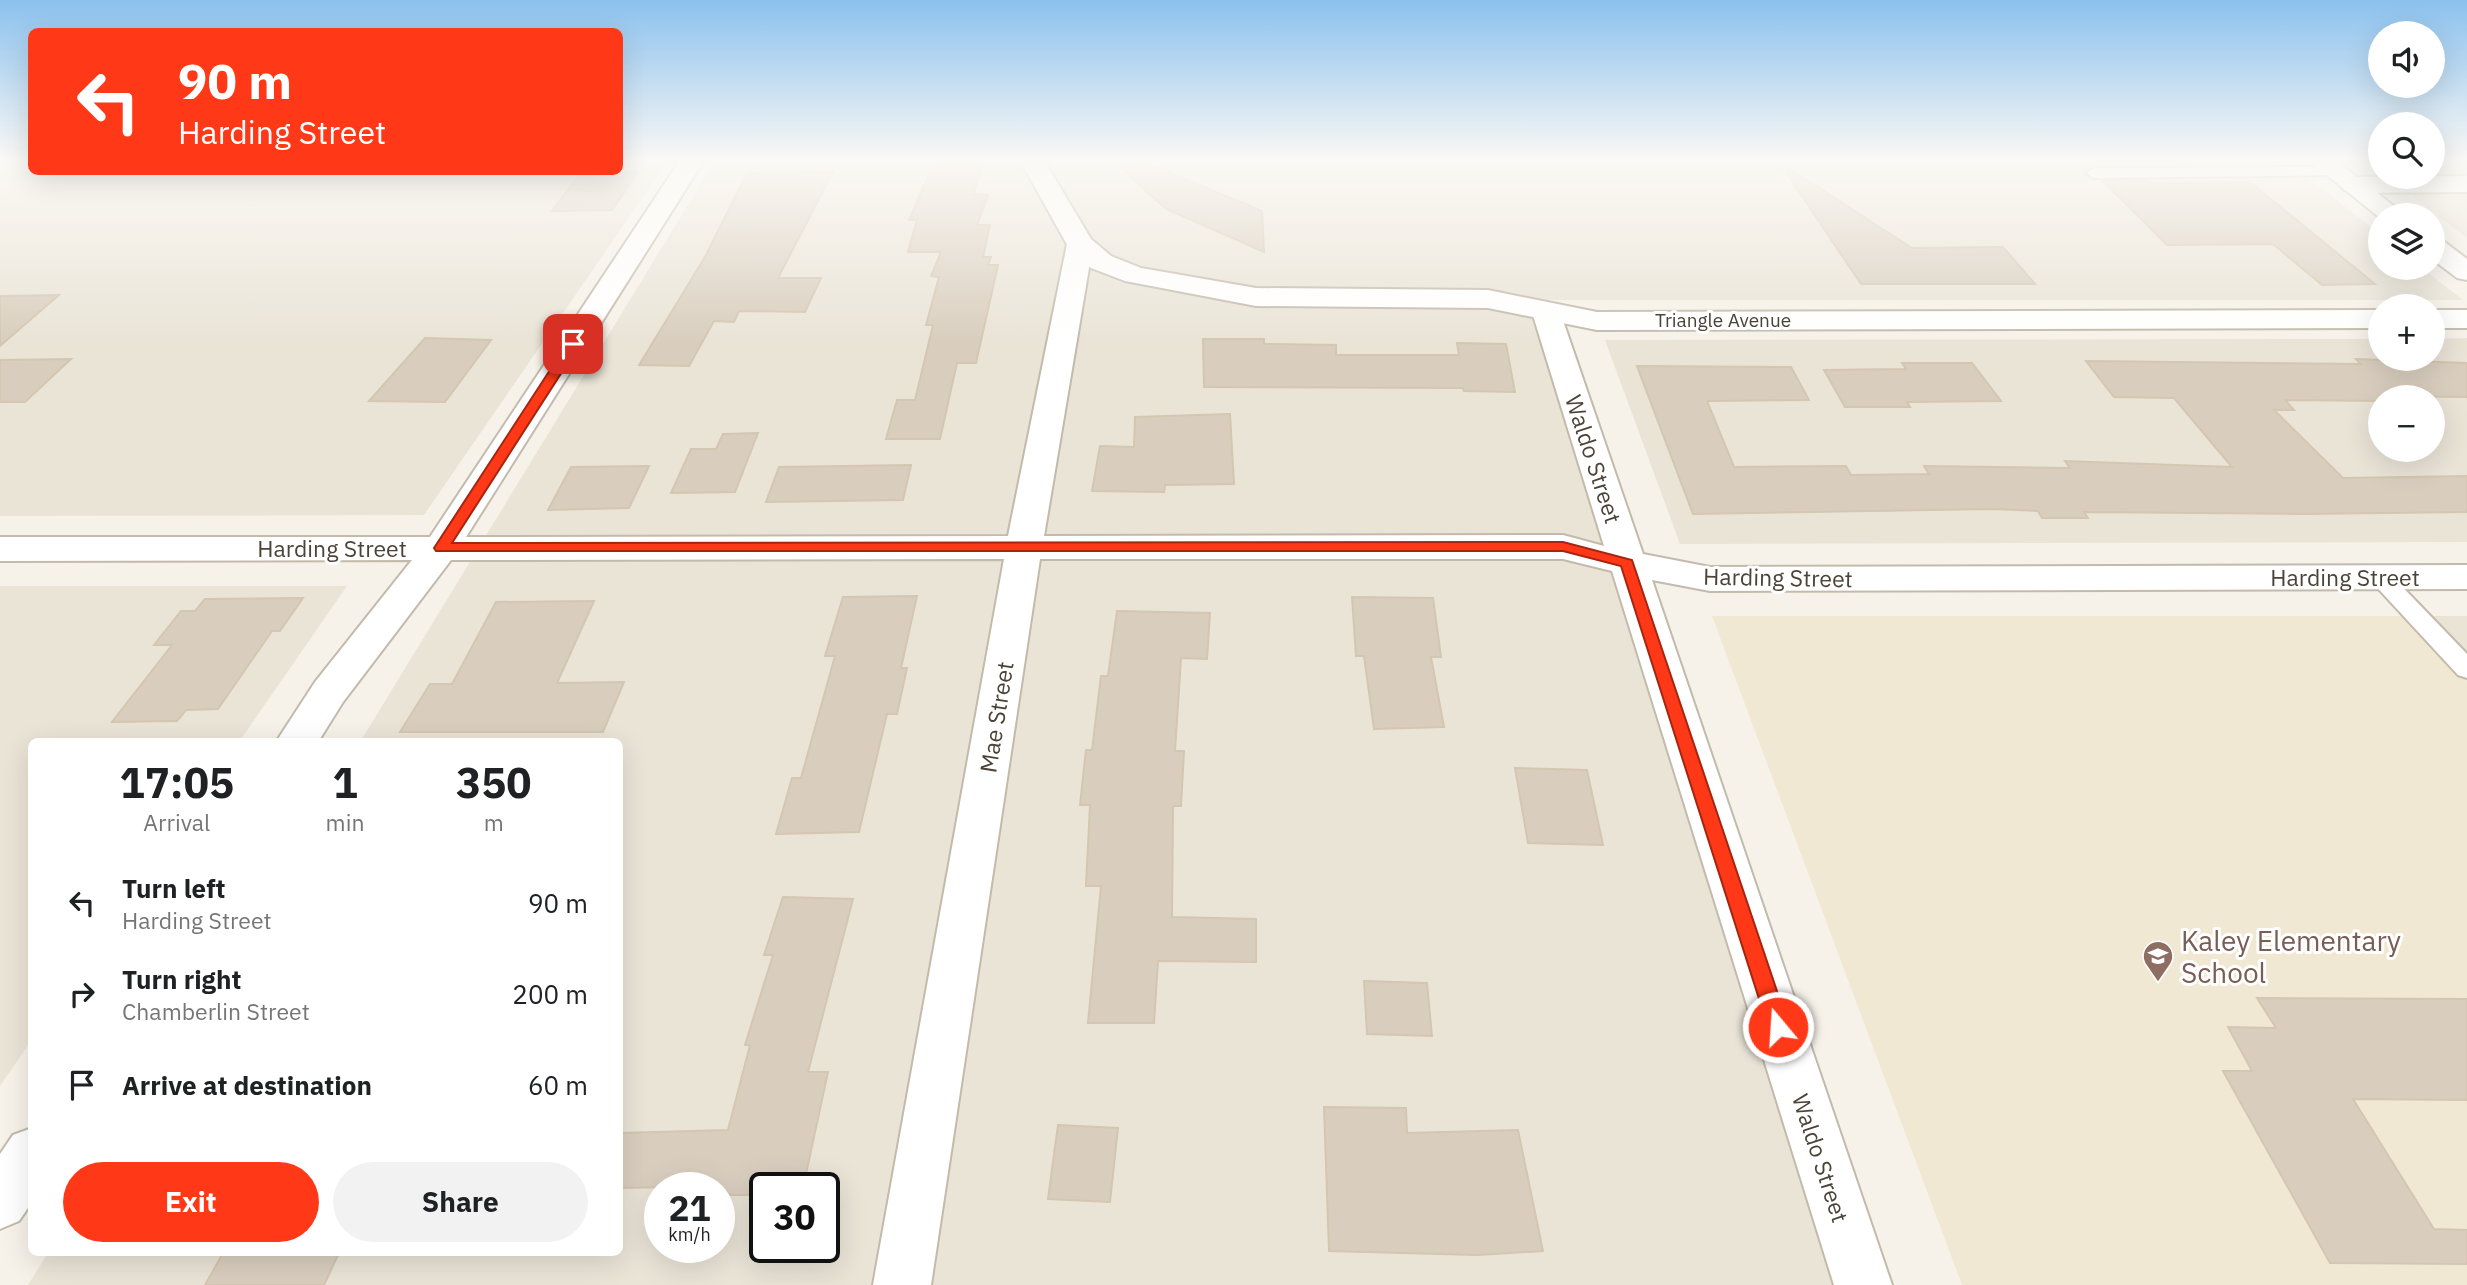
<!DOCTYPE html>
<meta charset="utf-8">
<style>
:root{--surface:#fff;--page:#f2f2f2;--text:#202124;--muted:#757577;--accent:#ff3917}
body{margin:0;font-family:"IBM Plex Sans",sans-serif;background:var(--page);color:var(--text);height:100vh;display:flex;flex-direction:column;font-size:26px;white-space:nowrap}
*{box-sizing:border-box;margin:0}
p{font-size:23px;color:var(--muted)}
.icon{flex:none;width:38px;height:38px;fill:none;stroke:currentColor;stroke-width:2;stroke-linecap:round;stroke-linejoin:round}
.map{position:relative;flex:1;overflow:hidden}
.drawer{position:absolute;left:28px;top:738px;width:595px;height:518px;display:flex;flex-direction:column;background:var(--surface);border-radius:10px;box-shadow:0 7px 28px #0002}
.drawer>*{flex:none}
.hud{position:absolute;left:28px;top:28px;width:595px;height:147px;border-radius:10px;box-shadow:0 7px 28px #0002;background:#ff3917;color:#fff;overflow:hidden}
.fabs{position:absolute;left:2368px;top:21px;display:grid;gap:14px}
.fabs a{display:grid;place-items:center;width:77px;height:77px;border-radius:50%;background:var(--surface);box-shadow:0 7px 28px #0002;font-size:35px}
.speed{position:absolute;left:644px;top:1172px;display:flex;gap:14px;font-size:35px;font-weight:700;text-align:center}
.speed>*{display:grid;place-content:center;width:91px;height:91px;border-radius:50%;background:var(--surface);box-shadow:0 7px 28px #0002;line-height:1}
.speed small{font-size:18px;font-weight:400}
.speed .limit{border:4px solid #111;border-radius:10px;background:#fff;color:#111}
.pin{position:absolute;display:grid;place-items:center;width:60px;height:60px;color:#fff;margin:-30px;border-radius:14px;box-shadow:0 4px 10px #0006}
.me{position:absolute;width:77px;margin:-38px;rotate:342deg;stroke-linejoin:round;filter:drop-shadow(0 0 5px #0008)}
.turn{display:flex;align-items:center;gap:24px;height:147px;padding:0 35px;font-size:32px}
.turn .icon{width:91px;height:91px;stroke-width:2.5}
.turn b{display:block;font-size:49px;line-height:60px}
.eta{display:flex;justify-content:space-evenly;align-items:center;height:119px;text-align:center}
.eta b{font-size:42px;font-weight:700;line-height:49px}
.action{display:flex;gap:14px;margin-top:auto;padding:14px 35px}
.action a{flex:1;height:80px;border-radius:42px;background:var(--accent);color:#fff;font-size:28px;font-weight:700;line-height:80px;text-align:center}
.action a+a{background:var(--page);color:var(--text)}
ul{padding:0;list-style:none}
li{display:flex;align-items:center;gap:21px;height:91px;padding:0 35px}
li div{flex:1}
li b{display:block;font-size:26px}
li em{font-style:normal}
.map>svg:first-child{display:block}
</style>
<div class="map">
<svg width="2467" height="1285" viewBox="0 0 2467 1285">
<rect width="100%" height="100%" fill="#f6f2e9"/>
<!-- residential -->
<g fill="#eae4d7" fill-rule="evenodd">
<polygon points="0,162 31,162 32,172 620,172 620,162 667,162 424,515 0,516"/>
<path d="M714 162H2288L2380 234V268H2422L2463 300H1543L1864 1285H28L48 1253H620V742H360ZM660 1188H719V1248H660ZM765 1188H824V1248H765Z"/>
<polygon points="2433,162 2467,162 2467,238 2418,201 2396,177 2432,177"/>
<path d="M2467 338V542L1680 544 1605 340 2380 339V359H2432L2433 339ZM2380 397H2432V450H2380Z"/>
<polygon points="0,586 347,586 239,742 32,742 31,1041 0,1086"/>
<polygon points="2407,616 2467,616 2467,681"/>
</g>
<!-- education -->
<polygon fill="#f0e8d2" points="1712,616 2407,616 2467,681 2467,1285 1962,1285"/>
<!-- building -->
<g fill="#d9cebe" stroke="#d4c6b0" stroke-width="2">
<polygon points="1114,162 1144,162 1262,211 1264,252 1166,209"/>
<polygon points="1779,162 1912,248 2003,247 2035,284 1861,284"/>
<polygon points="933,165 982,165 974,194 988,195 977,225 990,225 983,257 991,257 988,265 998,265 976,363 957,363 940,439 886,439 897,400 915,400 933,325 926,325 939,277 931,276 941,252 908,252 917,220 909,220"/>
<polygon points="581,172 638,172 612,210 552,211"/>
<polygon points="833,172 778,278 821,278 805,312 739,311 734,322 714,321 689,366 639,365 705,257 747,173"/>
<polygon points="2149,180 2153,183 2250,182 2375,284 2322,285 2273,244 2167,245 2103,181"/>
<polygon points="59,295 0,346 0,296"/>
<polygon points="425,338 491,340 445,402 369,401"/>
<polygon points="1203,339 1264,339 1264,344 1336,345 1336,355 1459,355 1457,343 1506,344 1515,392 1464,391 1463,388 1204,387"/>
<polygon points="71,359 25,402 0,402 0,360"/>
<polygon points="2356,359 2467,363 2467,397 2380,396 2380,401 2285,400 2294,410 2274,410 2343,478 2467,476 2467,512 2302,514 2084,512 2088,518 2042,518 2038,511 1993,509 1693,514 1637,366 1791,367 1809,400 1707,401 1734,467 1846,466 1851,475 1929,474 1924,466 2070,468 2065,461 2232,467 2174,398 2114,397 2086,361 2361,364"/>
<polygon points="1902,363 1972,363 2001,401 1907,402 1910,407 1845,407 1824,370 1906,369"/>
<polygon points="1230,414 1234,484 1165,485 1164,492 1092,491 1100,446 1134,447 1135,417"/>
<polygon points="758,433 735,492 671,493 691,449 716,449 723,434"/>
<polygon points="911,465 903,500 766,502 779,467"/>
<polygon points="649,466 629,508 548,510 571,467"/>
<polygon points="917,596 901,668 907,668 897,714 887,714 859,832 776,834 792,778 801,778 835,656 825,656 843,597"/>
<polygon points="1352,597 1433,598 1441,657 1431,657 1444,727 1374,729 1364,656 1356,656"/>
<polygon points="303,598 280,631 272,631 218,709 186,710 177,721 112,722 172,645 154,645 181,611 195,611 205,599"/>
<polygon points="594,601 557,683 624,682 603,732 400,732 430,684 452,684 496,602"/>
<polygon points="1117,611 1210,613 1207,659 1181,658 1175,751 1184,751 1181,806 1173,806 1172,917 1256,919 1256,962 1158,961 1154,1023 1088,1023 1101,886 1086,886 1090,805 1080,805 1086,750 1092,750 1101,676 1108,676"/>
<polygon points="1515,768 1587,770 1603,845 1528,843"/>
<polygon points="783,897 853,899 808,1072 828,1072 803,1188 765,1188 765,1195 719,1195 718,1186 620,1188 620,1133 728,1130 750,1045 745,1045 773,955 764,955"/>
<polygon points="1364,981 1427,983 1432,1036 1367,1034"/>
<polygon points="2257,998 2467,999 2467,1100 2353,1099 2434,1229 2467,1230 2467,1264 2330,1263 2223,1071 2252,1071 2228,1027 2276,1028"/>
<polygon points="1324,1107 1406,1108 1407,1133 1518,1130 1543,1251 1477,1255 1329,1251"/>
<polygon points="1058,1125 1118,1128 1110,1202 1048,1199"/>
<polygon points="223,1253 339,1253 324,1285 205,1285"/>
</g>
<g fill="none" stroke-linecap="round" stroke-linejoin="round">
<!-- service casing -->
<g stroke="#c3baab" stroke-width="4">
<g id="service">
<polygon points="2336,167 2342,169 2344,172 2342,175 2094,178 2086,173 2094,168"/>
<polygon points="2380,569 2388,572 2467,654 2467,678 2458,675 2372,582 2368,577 2372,572"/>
</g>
</g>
<!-- minor casing -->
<g stroke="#c3baab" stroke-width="4">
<g id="minor">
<polygon points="679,162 703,162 466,537 1008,536 1067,244 1070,238 1080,236 1090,238 1093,244 1044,536 1563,535 1604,546 1532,312 1536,306 1546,303 1556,306 1560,312 1643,554 1710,567 2467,565 2467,589 1710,591 1652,580 1892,1285 1834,1285 1612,571 1563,559 1040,559 931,1285 873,1285 1004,559 451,560 343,702 318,742 276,742 315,682 412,560 0,561 0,537 430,537"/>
<polygon points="2467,176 2467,192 2353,193 2344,190 2340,185 2344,180 2353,177"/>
<polygon points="32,1128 32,1202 19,1221 0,1229 0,1154 13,1135"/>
</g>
</g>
<!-- tertiary casing -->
<g stroke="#c3baab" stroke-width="4">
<g id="tertiary">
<polygon points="1021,162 1045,162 1091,239 1111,256 1141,268 1256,288 1488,290 1597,312 2380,310 2380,328 1597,330 1488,308 1256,306 1125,281 1091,268 1070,250"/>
<polygon points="2311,162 2338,162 2405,215 2380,215 2380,218"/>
<polygon points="2432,238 2442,240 2467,259 2467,280 2457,278 2432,259"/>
<rect x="2432" y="310" width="35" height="18"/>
</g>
</g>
<!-- service -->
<use href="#service" fill="#fff" fill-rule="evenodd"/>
<!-- minor -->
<use href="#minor" fill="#fff" fill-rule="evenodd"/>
<!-- tertiary -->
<use href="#tertiary" fill="#fff" fill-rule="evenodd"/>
</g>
<!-- sky -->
<linearGradient id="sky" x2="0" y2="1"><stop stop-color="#8bc1ee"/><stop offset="0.47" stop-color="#fbf9f5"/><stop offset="1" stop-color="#fbf9f5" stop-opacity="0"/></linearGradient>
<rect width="2467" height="342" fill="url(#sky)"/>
<!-- route -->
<polygon fill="#ff3917" stroke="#a6250f" stroke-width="2" points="573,340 580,344 452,543 1563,542 1632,560 1789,1027 1786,1034 1778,1036 1771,1034 1768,1027 1621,566 1563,551 436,551 434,548 436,545 567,344"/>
<!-- icons -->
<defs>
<g id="school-pin" transform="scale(1.575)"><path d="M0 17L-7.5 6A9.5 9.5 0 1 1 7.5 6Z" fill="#8d6e63" stroke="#fff"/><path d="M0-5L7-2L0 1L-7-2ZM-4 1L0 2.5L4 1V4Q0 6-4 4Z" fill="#fff"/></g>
</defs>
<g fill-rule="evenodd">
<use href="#school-pin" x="2158" y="956"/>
</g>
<g text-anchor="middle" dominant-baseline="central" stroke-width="6" stroke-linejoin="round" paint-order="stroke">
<!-- far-street labels -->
<g font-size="19" fill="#4b4337" stroke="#fff">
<text x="1723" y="320">Triangle Avenue</text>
</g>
<!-- street labels -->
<g font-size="23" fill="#4b4337" stroke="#fff">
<text transform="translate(1594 459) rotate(72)">Waldo Street</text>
<text x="332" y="548">Harding Street</text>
<text transform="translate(1778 577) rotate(1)">Harding Street</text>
<text x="2345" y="577">Harding Street</text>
<text transform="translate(996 717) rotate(-81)">Mae Street</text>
<text transform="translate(1821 1158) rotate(72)">Waldo Street</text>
</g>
<!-- near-education labels -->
<g font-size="28" fill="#785e54" stroke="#fff" text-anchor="start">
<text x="2181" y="940">Kaley Elementary<tspan x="2181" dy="32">School</tspan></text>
</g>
</g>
</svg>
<div class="fabs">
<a><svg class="icon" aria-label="sound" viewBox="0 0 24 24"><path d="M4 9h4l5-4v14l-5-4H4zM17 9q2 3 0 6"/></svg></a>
<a><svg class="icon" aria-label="search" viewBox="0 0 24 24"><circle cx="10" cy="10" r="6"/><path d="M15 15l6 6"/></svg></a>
<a><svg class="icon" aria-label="layers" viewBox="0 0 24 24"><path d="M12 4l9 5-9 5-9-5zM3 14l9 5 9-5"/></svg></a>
<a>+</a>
<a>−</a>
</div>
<div class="speed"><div>21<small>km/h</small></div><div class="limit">30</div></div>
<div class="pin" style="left:573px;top:344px;background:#d93025"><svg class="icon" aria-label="arrive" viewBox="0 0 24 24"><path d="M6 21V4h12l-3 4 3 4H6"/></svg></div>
<svg class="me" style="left:1778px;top:1027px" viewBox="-20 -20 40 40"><circle r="17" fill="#ff3917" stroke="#fff" stroke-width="3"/><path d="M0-11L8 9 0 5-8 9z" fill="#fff"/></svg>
<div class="hud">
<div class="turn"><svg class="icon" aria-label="left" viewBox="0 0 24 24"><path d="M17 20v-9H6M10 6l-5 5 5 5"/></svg><div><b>90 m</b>Harding Street</div></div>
</div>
<section class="drawer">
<div class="eta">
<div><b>17:05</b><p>Arrival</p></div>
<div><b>1</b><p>min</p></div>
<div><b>350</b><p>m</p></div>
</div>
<ul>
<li><svg class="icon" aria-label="left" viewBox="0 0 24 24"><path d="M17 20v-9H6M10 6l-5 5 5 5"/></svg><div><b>Turn left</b><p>Harding Street</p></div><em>90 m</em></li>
<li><svg class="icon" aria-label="right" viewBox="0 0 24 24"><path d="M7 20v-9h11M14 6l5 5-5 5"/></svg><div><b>Turn right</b><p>Chamberlin Street</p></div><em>200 m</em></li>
<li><svg class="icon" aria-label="arrive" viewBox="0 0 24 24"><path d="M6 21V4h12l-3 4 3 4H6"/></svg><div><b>Arrive at destination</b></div><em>60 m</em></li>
</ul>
<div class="action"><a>Exit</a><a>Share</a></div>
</section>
</div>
